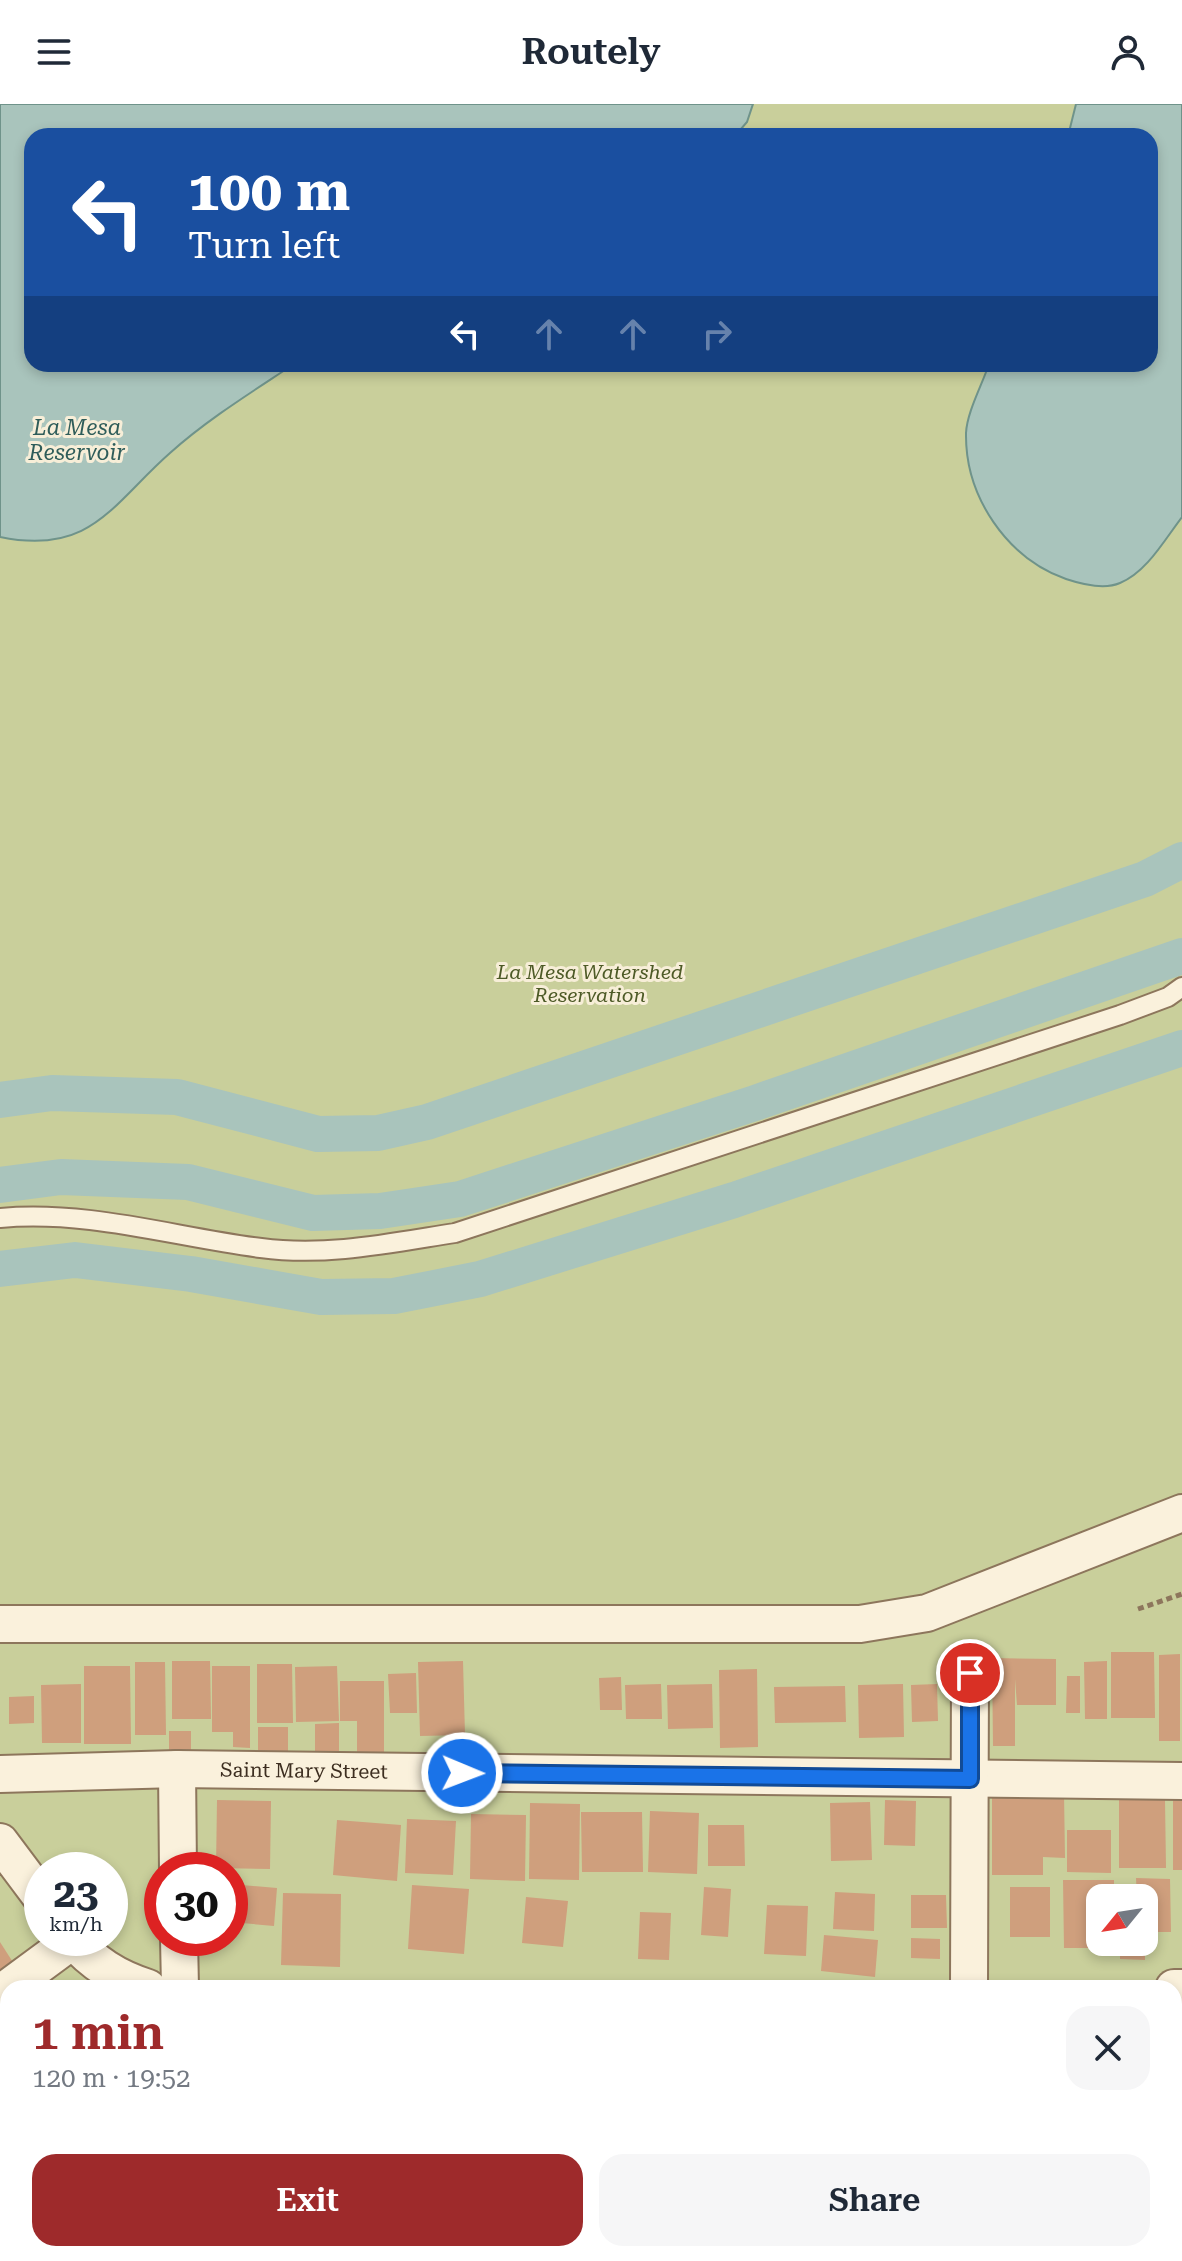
<!DOCTYPE html>
<meta charset="utf-8">
<style>
:root{--surface:#fff;--page:#f6f6f7;--text:#1f2937;--muted:#747a83;--accent:#9e2a2b}
body{margin:0;font-family:"Roboto Serif",serif;background:var(--page);color:var(--text);height:100vh;display:flex;flex-direction:column;font-size:30px;white-space:nowrap}
*{box-sizing:border-box;margin:0}
p{font-size:26px;color:var(--muted)}
.icon{flex:none;width:44px;height:44px;fill:none;stroke:currentColor;stroke-width:2;stroke-linecap:round;stroke-linejoin:round}
.map{position:relative;flex:1;overflow:hidden}
.panel{position:absolute;left:0px;top:1876px;width:1182px;height:282px;display:flex;flex-direction:column;background:var(--surface);border-radius:24px 24px 0 0;box-shadow:0 4px 12px #0003}
.panel>*{flex:none}
.hud{position:absolute;left:24px;top:24px;width:1134px;height:244px;border-radius:24px;box-shadow:0 4px 12px #0003;background:#1a4fa0;color:#fff;overflow:hidden}
.needle{width:52px;rotate:240deg}
.fabs{position:absolute;left:1086px;top:1780px;display:grid;gap:16px}
.fabs a{display:grid;place-items:center;width:72px;height:72px;border-radius:16px;background:var(--surface);box-shadow:0 4px 12px #0003;font-size:40px}
.speed{position:absolute;left:24px;top:1748px;display:flex;gap:16px;font-size:40px;font-weight:700;text-align:center}
.speed>*{display:grid;place-content:center;width:104px;height:104px;border-radius:50%;background:var(--surface);box-shadow:0 4px 12px #0003;line-height:1}
.speed small{font-size:20px;font-weight:400}
.speed .limit{border:12px solid #d22;background:#fff;color:#111}
.pin{position:absolute;display:grid;place-items:center;width:68px;height:68px;color:#fff;margin:-34px;border:4px solid #fff;border-radius:50%;box-shadow:0 2px 8px #0007}
.me{position:absolute;width:88px;margin:-44px;rotate:91deg;stroke-linejoin:round;filter:drop-shadow(0 0 6px #0008)}
.turn{display:flex;align-items:center;gap:28px;height:168px;padding:0 32px;font-size:36px}
.turn .icon{width:104px;height:104px;stroke-width:2.5}
.turn b{display:block;font-size:56px;line-height:68px}
.lanes{display:flex;align-items:center;height:76px;padding:0 32px;background:#0003;justify-content:center;gap:40px;direction:ltr}
.lanes .off{opacity:.35}
.round{display:grid;place-items:center;flex:none;width:84px;height:84px;border-radius:24px;background:var(--page)}
.head{display:flex;align-items:center;justify-content:space-between;height:136px;padding:0 32px}
h1{font-size:48px;font-weight:600;line-height:60px;color:var(--accent)}
.action{display:flex;gap:16px;margin-top:auto;padding:16px 32px}
.action a{flex:1;height:92px;border-radius:24px;background:var(--accent);color:#fff;font-size:32px;font-weight:600;line-height:92px;text-align:center}
.action a+a{background:var(--page);color:var(--text)}
header{display:flex;justify-content:space-between;align-items:center;height:104px;padding:0 32px;background:var(--surface);font-size:36px;font-weight:600}
.map>svg:first-child{display:block}
</style>
<header><svg class="icon" aria-label="menu" viewBox="0 0 24 24"><path d="M4 6h16M4 12h16M4 18h16"/></svg>Routely<svg class="icon" aria-label="person" viewBox="0 0 24 24"><circle cx="12" cy="8" r="4"/><path d="M4 21q1-7 8-7t8 7"/></svg></header>
<div class="map">
<svg width="1182" height="2157" viewBox="0 0 1182 2157">
<rect width="100%" height="100%" fill="#f0e4c8"/>
<!-- green -->
<path fill="#c9cf9b" fill-rule="evenodd" d="M0 0H1182V2157H0ZM32 32H1150V260H32ZM42 1766H110V1834H42ZM162 1766H230V1834H162ZM1100 1794H1144V1838H1100ZM8 1884H1174V2150H8Z"/>
<!-- water -->
<g fill="#a9c4bc" stroke="#6f938a" stroke-width="2">
<path d="M0 0H753L747 18 735 32H32V260H294C252 288 208 315 170 349 112 400 91 452 0 433Z"/>
<path d="M1076 0H1182V413C1165 435 1147 468 1120 479 1104 486 1081 480 1066 475 1007 454 965 393 966 329 967 308 982 281 989 260H1150V32H1068Z"/>
</g>
<g fill="none" stroke-linecap="round" stroke-linejoin="round">
<!-- canal -->
<g stroke="#a9c4bc" stroke-width="36">
<polyline points="0,996 52,989 177,993 318,1030 378,1029 427,1018 1145,775 1182,756"/>
<polyline points="0,1081 61,1073 188,1078 313,1109 380,1107 460,1095 755,999 1182,852"/>
<polyline points="0,1165 75,1156 191,1170 321,1193 394,1192 480,1175 734,1096 1182,944"/>
</g>
</g>
<!-- building -->
<g fill="#cf9f7d">
<polygon points="1111,1548 1154,1548 1155,1614 1111,1614"/>
<polygon points="1180,1550 1180,1637 1159,1637 1159,1551"/>
<polygon points="992,1554 1056,1555 1056,1601 1017,1601 1015,1575 1015,1642 993,1642"/>
<polygon points="172,1557 210,1557 211,1615 172,1615"/>
<polygon points="463,1557 465,1631 420,1632 418,1558"/>
<polygon points="1107,1557 1107,1615 1085,1615 1084,1558"/>
<polygon points="135,1558 165,1558 166,1631 135,1631"/>
<polygon points="257,1560 292,1560 293,1619 257,1619"/>
<polygon points="84,1562 130,1562 131,1640 84,1640"/>
<polygon points="212,1562 250,1562 250,1644 233,1643 233,1628 212,1628"/>
<polygon points="337,1562 339,1617 296,1618 295,1563"/>
<polygon points="757,1565 758,1643 720,1644 719,1566"/>
<polygon points="416,1569 417,1609 390,1609 388,1570"/>
<polygon points="1067,1572 1080,1572 1080,1609 1066,1609"/>
<polygon points="621,1573 622,1606 600,1606 599,1574"/>
<polygon points="340,1577 384,1577 384,1649 357,1649 357,1617 340,1617"/>
<polygon points="81,1580 81,1639 42,1639 41,1581"/>
<polygon points="661,1580 662,1615 626,1615 625,1581"/>
<polygon points="712,1580 713,1624 668,1625 667,1581"/>
<polygon points="903,1580 904,1633 859,1634 858,1581"/>
<polygon points="937,1580 938,1617 912,1618 911,1581"/>
<polygon points="845,1582 846,1618 775,1619 774,1583"/>
<polygon points="34,1592 34,1619 9,1620 9,1593"/>
<polygon points="339,1619 339,1650 315,1650 315,1620"/>
<rect x="258" y="1623" width="30" height="28"/>
<rect x="169" y="1627" width="22" height="20"/>
<polygon points="992,1688 1064,1689 1065,1754 1043,1753 1043,1771 992,1771"/>
<rect x="1173" y="1695" width="9" height="71"/>
<polygon points="217,1696 271,1697 270,1765 216,1764"/>
<polygon points="885,1696 916,1697 915,1742 884,1741"/>
<polygon points="1119,1696 1165,1696 1166,1764 1119,1764"/>
<polygon points="870,1698 872,1756 831,1757 830,1699"/>
<polygon points="530,1699 580,1700 579,1776 529,1775"/>
<polygon points="650,1707 699,1709 697,1770 648,1768"/>
<polygon points="581,1708 642,1708 643,1768 582,1768"/>
<polygon points="471,1710 526,1711 525,1777 470,1775"/>
<polygon points="407,1715 456,1717 453,1771 405,1769"/>
<polygon points="337,1716 401,1721 397,1777 333,1771"/>
<polygon points="708,1721 744,1721 745,1762 708,1762"/>
<polygon points="1067,1726 1111,1726 1111,1769 1067,1768"/>
<polygon points="1136,1774 1170,1775 1171,1828 1144,1828 1144,1794 1137,1794"/>
<polygon points="1063,1776 1114,1776 1114,1794 1100,1794 1100,1838 1114,1838 1114,1844 1064,1844"/>
<polygon points="230,1780 277,1784 274,1822 230,1818"/>
<polygon points="412,1781 469,1785 464,1850 408,1845"/>
<polygon points="704,1783 731,1785 728,1833 701,1831"/>
<rect x="1010" y="1783" width="40" height="50"/>
<polygon points="835,1788 875,1790 874,1827 833,1825"/>
<polygon points="283,1789 341,1790 340,1863 281,1861"/>
<polygon points="911,1791 946,1791 947,1824 911,1824"/>
<polygon points="526,1793 568,1797 563,1843 522,1839"/>
<polygon points="767,1801 808,1802 806,1852 764,1850"/>
<polygon points="640,1808 671,1809 669,1856 638,1855"/>
<polygon points="824,1831 878,1836 875,1873 821,1867"/>
<polygon points="911,1834 940,1835 940,1855 911,1854"/>
<polygon points="0,1838 16,1863 0,1874"/>
<polygon points="1120,1838 1145,1838 1145,1856 1120,1855"/>
<polygon points="1175,1918 1182,1918 1182,2016 1174,2016"/>
<polygon points="8,1948 8,2009 0,1973"/>
<polygon points="796,2150 879,2151 879,2157 796,2157"/>
</g>
<g fill="none" stroke-linecap="round" stroke-linejoin="round">
<!-- lane casing -->
<g stroke="#8d765c" stroke-width="22">
<path id="lane" d="M0 1114C89 1106 174 1133 261 1144 326 1153 391 1139 455 1129L1120 911 1168 893 1182 883"/>
</g>
<!-- street casing -->
<g stroke="#8d765c" stroke-width="40">
<g id="street">
<polyline points="0,1520 860,1520 927,1509 1182,1409"/>
<polyline points="177,1665 178,1766"/>
<path id="s1" d="M0 1670 177 1665 1182 1677"/>
<polyline points="0,1738 42,1794"/>
<path d="M71 1834C93 1859 116 1874 148 1884"/>
<polyline points="179,1834 180,1884"/>
<polyline points="8,1884 73,1836"/>
<polyline points="969,1884 970,1569"/>
<polyline points="1174,1884 1182,1884"/>
<polyline points="1174,2138 1182,2138"/>
<polyline points="968,2157 969,2150"/>
</g>
</g>
<!-- path -->
<polyline stroke="#8d765c" stroke-width="5" stroke-dasharray="6 4" stroke-linecap="butt" points="1138,1505 1182,1490"/>
<!-- lane -->
<use href="#lane" stroke="#faf1dc" stroke-width="18"/>
<!-- street -->
<use href="#street" stroke="#faf1dc" stroke-width="36"/>
</g>
<g fill="none" stroke-linecap="round" stroke-linejoin="round">
<!-- route casing -->
<g stroke="#114b97" stroke-width="20">
<polyline id="route" points="462,1669 970,1675 970,1569"/>
</g>
<!-- route -->
<use href="#route" stroke="#1a73e8" stroke-width="14"/>
</g>
<g text-anchor="middle" dominant-baseline="central" stroke-width="6" stroke-linejoin="round" paint-order="stroke">
<!-- park labels -->
<g font-size="20" font-style="italic" fill="#4d5a26" stroke="#f7eed8">
<text x="590" y="868">La Mesa Watershed<tspan x="590" dy="23">Reservation</tspan></text>
</g>
<!-- street labels -->
<g font-size="20" fill="#3d2e20" stroke="#f7eed8">
<text stroke="none"><textPath href="#s1" startOffset="304">Saint Mary Street</textPath></text>
</g>
<!-- water labels -->
<g font-size="22" font-style="italic" fill="#2f5d5a" stroke="#f7eed8">
<text x="77" y="323">La Mesa<tspan x="77" dy="25">Reservoir</tspan></text>
</g>
</g>
</svg>
<div class="fabs">
<a><svg class="needle" viewBox="-14 -14 28 28"><path d="M0-13l5 13h-10z" fill="#e53935"/><path d="M0 13l5-13h-10z" fill="#747a83"/></svg></a>
</div>
<div class="speed"><div>23<small>km/h</small></div><div class="limit">30</div></div>
<div class="pin" style="left:970px;top:1569px;background:#d93025"><svg class="icon" aria-label="arrive" viewBox="0 0 24 24"><path d="M6 21V4h12l-3 4 3 4H6"/></svg></div>
<svg class="me" style="left:462px;top:1669px" viewBox="-20 -20 40 40"><circle r="17" fill="#1a73e8" stroke="#fff" stroke-width="3"/><path d="M0-11L8 9 0 5-8 9z" fill="#fff"/></svg>
<div class="hud">
<div class="turn"><svg class="icon" aria-label="left" viewBox="0 0 24 24"><path d="M17 20v-9H6M10 6l-5 5 5 5"/></svg><div><b>100 m</b>Turn left</div></div>
<div class="lanes"><svg class="icon" aria-label="left" viewBox="0 0 24 24"><path d="M17 20v-9H6M10 6l-5 5 5 5"/></svg><svg class="icon off" aria-label="ahead" viewBox="0 0 24 24"><path d="M12 20V5M6 11l6-6 6 6"/></svg><svg class="icon off" aria-label="ahead" viewBox="0 0 24 24"><path d="M12 20V5M6 11l6-6 6 6"/></svg><svg class="icon off" aria-label="right" viewBox="0 0 24 24"><path d="M7 20v-9h11M14 6l5 5-5 5"/></svg></div>
</div>
<section class="panel">
<div class="head"><div><h1>1 min</h1><p>120 m · 19:52</p></div><a class="round"><svg class="icon" aria-label="close" viewBox="0 0 24 24"><path d="M6 6l12 12M18 6L6 18"/></svg></a></div>
<div class="action"><a>Exit</a><a>Share</a></div>
</section>
</div>
